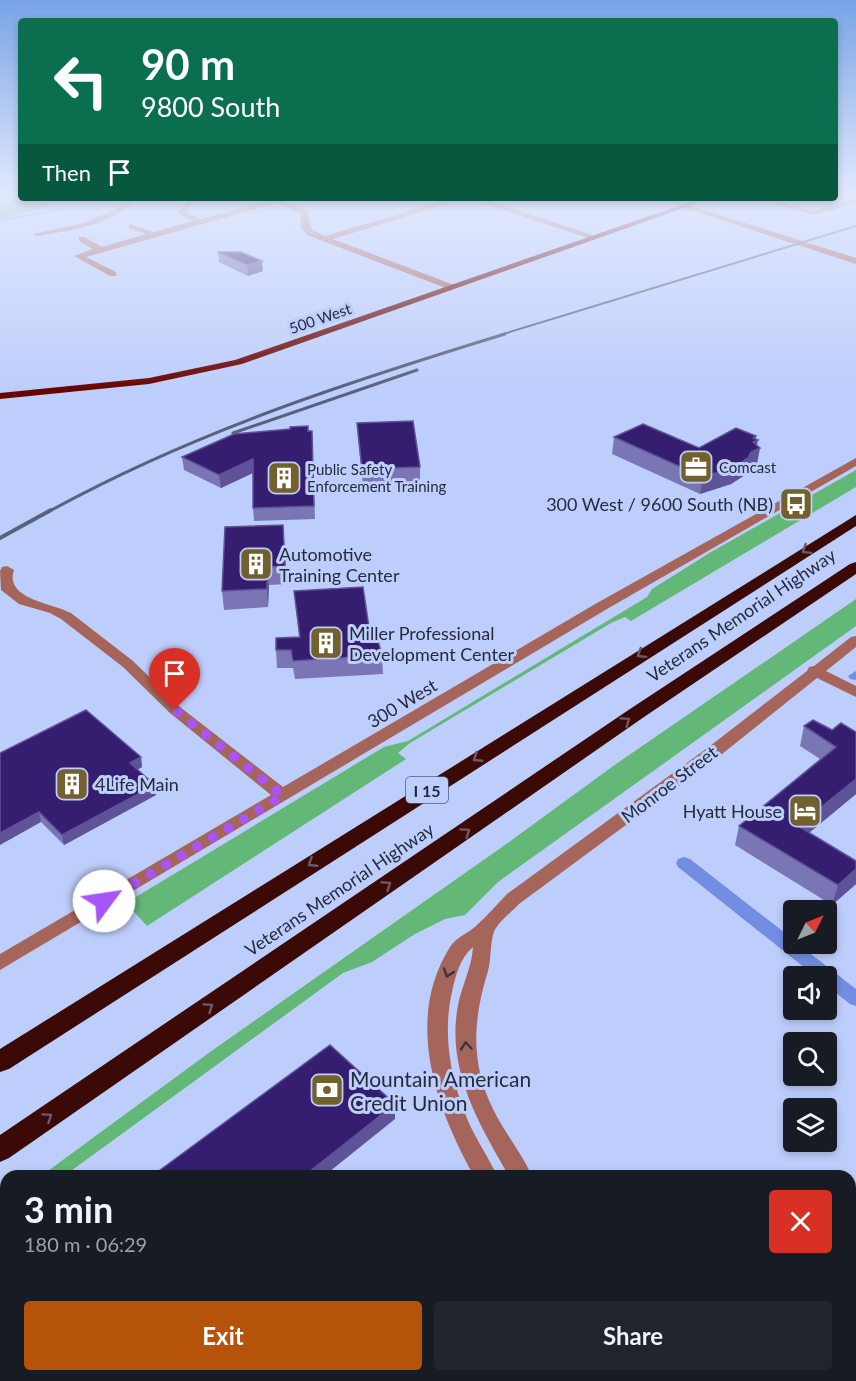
<!DOCTYPE html>
<meta charset="utf-8">
<style>
:root{--surface:#171b24;--page:#20242c;--text:#f1f3f6;--muted:#9ea1a6;--accent:#b45309}
body{margin:0;font-family:Lato,sans-serif;background:var(--page);color:var(--text);height:100vh;display:flex;flex-direction:column;font-size:22px;white-space:nowrap}
*{box-sizing:border-box;margin:0}
p{font-size:20px;color:var(--muted)}
.icon{flex:none;width:33px;height:33px;fill:none;stroke:currentColor;stroke-width:2;stroke-linecap:round;stroke-linejoin:round}
.map{position:relative;flex:1;overflow:hidden}
.sheet{position:absolute;left:0px;top:1170px;width:856px;height:212px;display:flex;flex-direction:column;background:var(--surface);border-radius:18px 18px 0 0;box-shadow:0 3px 9px #0003}
.sheet>*{flex:none}
.hud{position:absolute;left:18px;top:18px;width:820px;height:183px;border-radius:6px;box-shadow:0 3px 9px #0003;background:#0b6e4f;color:#fff;overflow:hidden}
.needle{width:39px;rotate:47deg}
.fabs{position:absolute;left:783px;top:900px;display:grid;gap:12px}
.fabs a{display:grid;place-items:center;width:54px;height:54px;border-radius:6px;background:var(--surface);box-shadow:0 3px 9px #0003;font-size:30px}
.pin{position:absolute;display:grid;place-items:center;width:51px;height:51px;color:#fff;margin:-62px -26px;border-radius:50% 50% 50% 0;rotate:-45deg;box-shadow:0 0 6px #0007}
.pin .icon{rotate:45deg}
.me{position:absolute;width:66px;margin:-33px;rotate:59deg;stroke-linejoin:round;filter:drop-shadow(0 0 4px #0008)}
.turn{display:flex;align-items:center;gap:21px;height:126px;padding:0 24px;font-size:27px}
.turn .icon{width:78px;height:78px;stroke-width:2.5}
.turn b{display:block;font-size:42px;line-height:51px}
.then{display:flex;align-items:center;height:57px;padding:0 24px;background:#0003;gap:12px;font-size:22px}
.round{display:grid;place-items:center;flex:none;width:63px;height:63px;border-radius:6px;background:var(--page)}
.headline{display:flex;align-items:center;justify-content:space-between;height:102px;padding:0 24px}
h1{font-size:36px;font-weight:700;line-height:45px}
.button{display:flex;gap:12px;margin-top:auto;padding:12px 24px}
.button a{flex:1;height:69px;border-radius:6px;background:var(--accent);color:#fff;font-size:24px;font-weight:700;line-height:69px;text-align:center}
.button a+a{background:var(--page);color:var(--text)}
.map>svg:first-child{display:block}
</style>
<div class="map">
<svg width="856" height="1381" viewBox="0 0 856 1381">
<rect width="100%" height="100%" fill="#becefc"/>
<!-- green -->
<g fill="#63b878">
<polygon points="0,196 43,198 52,205 0,219"/>
<polygon points="856,470 856,487 631,621 625,617 611,623 410,743 398,753 406,759 147,926 126,903 384,747 408,741 647,597 652,589 711,552"/>
<polygon points="856,599 856,626 498,882 465,915 445,919 415,934 372,962 343,973 64,1176 41,1176 210,1052 502,847 616,764"/>
</g>
<g fill="none" stroke-linecap="round" stroke-linejoin="round">
<!-- stream -->
<polyline stroke="#738de3" stroke-width="2" points="0,220 50,212 65,207 61,202 51,198"/>
<!-- canal -->
<g fill="#738de3" fill-rule="evenodd">
<polygon points="856,671 856,680 850,679 848,676"/>
<polygon points="684,857 690,859 794,940 794,944 798,944 856,989 856,1006 850,1004 826,985 826,976 815,976 678,867 676,863 678,859"/>
</g>
<!-- minor -->
<g fill="#a6655a" fill-rule="evenodd">
<path d="M128 198H136C112 226 72 230 37 236L33 234 83 223 116 209Z"/>
<path d="M189 198H197L186 212 201 219 270 200 269 198H281L307 211C312 228 307 229 325 236L452 198H482L598 237 591 239 476 201 460 200 333 239 454 285 455 287 451 290 307 235 301 227 300 214 277 203 86 257 116 272V276H110L74 256 93 249 79 241V237H85L102 247 146 234 129 228V224L154 232 193 221 177 213Z"/>
<polygon points="654,198 666,198 856,258 856,264"/>
<polygon points="756,198 768,198 813,211 856,199 856,203 813,215"/>
<path d="M856 458V466L607 609 0 970V954L271 795 170 713 123 667 61 619 50 613 19 604 1 590 0 571 2 567 7 566 14 570C4 599 52 603 71 613L133 661 180 707 283 787 597 603Z"/>
<path d="M856 636V647L826 671 856 686V697L817 678 722 754 519 904C512 912 495 924 493 935 490 947 491 959 488 971 473 1019 470 1062 493 1109 504 1132 521 1152 532 1176H509C478 1122 446 1069 458 1005 462 985 472 967 473 947 460 958 455 977 452 992 442 1036 451 1082 469 1123 477 1141 489 1158 497 1176H474C436 1108 404 1020 450 947 457 936 470 933 478 924 488 915 497 904 507 894L710 746 807 671 809 667 814 666 851 637Z"/>
<polygon points="511,1376 537,1376 536,1381 510,1381"/>
<polygon points="548,1376 573,1376 574,1381 548,1381"/>
</g>
<!-- major -->
<polygon fill="#680501" fill-rule="evenodd" points="701,198 712,198 242,364 149,384 0,399 0,393 149,378 235,360"/>
<!-- highway -->
<g fill="#3b0a06" fill-rule="evenodd">
<polygon points="856,515 856,526 9,1069 0,1072 0,1049"/>
<polygon points="856,562 856,574 644,717 9,1158 0,1162 0,1135 630,709 850,564"/>
</g>
<!-- rail-far2 -->
<polyline stroke="#58627d" stroke-width="2" points="500,335 856,226"/>
<!-- rail-far1 -->
<g stroke="#58627d" stroke-width="3">
<polyline points="233,433 417,370"/>
<path d="M48 512C193 432 348 382 505 334"/>
</g>
<!-- rail -->
<polyline stroke="#58627d" stroke-width="4" points="0,538 51,510"/>
</g>
<!-- wall -->
<g fill="#7a76b6">
<polygon points="218,252 263,271 248,276 219,262"/>
<polygon points="357,423 420,467 420,484 363,486 358,439"/>
<polygon points="308,431 312,431 315,519 254,521 253,508 253,473 221,488 184,470 182,457"/>
<polygon points="756,436 757,464 748,469 745,475 731,484 700,494 612,454 614,437 699,448"/>
<polygon points="283,525 287,584 269,585 268,607 224,610 222,591"/>
<polygon points="294,591 370,634 382,655 383,674 295,679 293,668 277,668 276,650 299,637"/>
<polygon points="804,726 856,732 856,794 809,833 856,884 832,905 735,845 739,826 820,759 800,746"/>
<polygon points="0,753 141,757 142,767 137,770 155,785 156,795 64,845 41,822"/>
</g>
<!-- shaded-wall -->
<g fill="#5e5399">
<polygon points="262,261 263,271 248,276 247,265"/>
<polygon points="756,436 755,441 758,440 756,450 760,448 757,464 748,469 745,475 731,484 700,494 703,477"/>
<polygon points="253,459 255,472 221,488 219,475"/>
<polygon points="267,567 269,585 268,607 267,589"/>
<polygon points="141,757 142,767 132,773 130,763"/>
<polygon points="856,779 856,794 793,846 798,826"/>
<polygon points="155,785 156,795 64,845 62,835"/>
<polygon points="39,812 41,822 0,845 0,833"/>
<polygon points="856,869 856,884 832,905 838,885"/>
<polygon points="395,1104 395,1119 324,1176 304,1176"/>
</g>
<!-- building -->
<g fill="#351e6f" stroke="#5e5399" stroke-width="1.5">
<polygon points="218,252 241,252 262,261 247,265"/>
<polygon points="413,421 420,467 362,469 357,423"/>
<polygon points="643,424 699,448 736,428 756,436 753,438 758,440 753,442 760,448 751,452 748,458 734,467 703,477 614,437"/>
<polygon points="308,426 308,431 312,431 314,506 253,508 253,459 219,475 182,457 234,434 290,429 290,427"/>
<polygon points="283,525 285,566 267,567 267,589 222,591 225,527"/>
<polygon points="363,587 370,634 376,634 382,655 293,661 291,650 276,650 276,638 300,637 294,591"/>
<polygon points="86,710 141,757 130,763 155,785 62,835 39,812 0,833 0,753"/>
<polygon points="813,720 832,730 841,723 856,732 856,779 798,826 856,861 856,869 838,885 739,826 836,747 804,726"/>
<polygon points="330,1045 395,1104 304,1176 159,1176 156,1173"/>
</g>
<!-- one-way arrows -->
<defs><path id="oneway-chevron" d="M-2-3.5L2.5 0L-2 3.5" fill="none" stroke-width="1.6" stroke-linecap="round" stroke-linejoin="round" transform="scale(1.5)"/></defs>
<g stroke="#6f5868">
<use href="#oneway-chevron" transform="translate(806 550) rotate(148)"/>
<use href="#oneway-chevron" transform="translate(641 654) rotate(148)"/>
<use href="#oneway-chevron" transform="translate(626 721) rotate(-35)"/>
<use href="#oneway-chevron" transform="translate(477 758) rotate(147)"/>
<use href="#oneway-chevron" transform="translate(466 832) rotate(-35)"/>
<use href="#oneway-chevron" transform="translate(312 863) rotate(147)"/>
<use href="#oneway-chevron" transform="translate(387 885) rotate(-34)"/>
<use href="#oneway-chevron" transform="translate(209 1007) rotate(-34)"/>
<use href="#oneway-chevron" transform="translate(48 1117) rotate(-34)"/>
</g>
<g stroke="#383441">
<use href="#oneway-chevron" transform="translate(448 973) rotate(110)"/>
<use href="#oneway-chevron" transform="translate(466 1046) rotate(-95)"/>
</g>
<!-- sky -->
<linearGradient id="sky" x2="0" y2="1"><stop stop-color="#79a4e6"/><stop offset="0.5" stop-color="#e2e9fe"/><stop offset="1" stop-color="#e2e9fe" stop-opacity="0"/></linearGradient>
<rect width="856" height="389" fill="url(#sky)"/>
<g fill="none" stroke-linecap="round" stroke-linejoin="round">
<!-- route -->
<polyline stroke="#a855f7" stroke-width="10" stroke-dasharray="0 18" points="104,901 283,796 175,710"/>
</g>
<!-- icons -->
<defs>
<g id="office-square" transform="scale(1.725)"><rect x="-9" y="-9" width="18" height="18" rx="4" fill="#72602f" stroke="#becefc"/><path d="M-6-3h4V-5.5h4V-3h4V5H-6ZM-1-4.5V-3h2v-1.5ZM-6 0V1H6V0Z" fill="#fff"/></g>
<g id="building-square" transform="scale(1.725)"><rect x="-9" y="-9" width="18" height="18" rx="4" fill="#72602f" stroke="#becefc"/><path d="M-4-6H4V6H1V3H-1V6H-4ZM-2.5-4.3h1.7v1.8h-1.7ZM.8-4.3h1.7v1.8H.8ZM-2.5-1h1.7V.8h-1.7ZM.8-1h1.7V.8H.8Z" fill="#fff"/></g>
<g id="bus-square" transform="scale(1.725)"><rect x="-9" y="-9" width="18" height="18" rx="4" fill="#72602f" stroke="#becefc"/><path d="M-5-6H5V4H4V6H2V4H-2V6H-4V4H-5ZM-3.5-4V0h7V-4ZM-3.5 1.2v1.5H-2V1.2ZM2 1.2v1.5H3.5V1.2Z" fill="#fff"/></g>
<g id="hotel-square" transform="scale(1.725)"><rect x="-9" y="-9" width="18" height="18" rx="4" fill="#72602f" stroke="#becefc"/><path d="M-6-4.5h1.5V1H6V5H4.5V3h-9V5H-6ZM-4 0a1.8 1.8 0 1 1 3.6 0ZM.5 0V-2.5h3Q6-2.5 6 0Z" fill="#fff"/></g>
<g id="bank-square" transform="scale(1.725)"><rect x="-9" y="-9" width="18" height="18" rx="4" fill="#72602f" stroke="#becefc"/><path d="M-6-4H6V4H-6ZM0-2.3a2.3 2.3 0 1 0 0 4.6a2.3 2.3 0 1 0 0-4.6Z" fill="#fff"/></g>
</defs>
<g fill-rule="evenodd">
<use href="#office-square" x="696" y="467"/>
<use href="#building-square" x="284" y="478"/>
<use href="#bus-square" x="796" y="504"/>
<use href="#building-square" x="256" y="564"/>
<use href="#building-square" x="326" y="643"/>
<use href="#building-square" x="72" y="784"/>
<use href="#hotel-square" x="805" y="811"/>
<use href="#bank-square" x="327" y="1090"/>
</g>
<g text-anchor="middle" dominant-baseline="central" stroke-width="6" stroke-linejoin="round" paint-order="stroke">
<!-- far-street labels -->
<g font-size="15" fill="#252b3d" stroke="#becefc">
<text transform="translate(320 318) rotate(-19)">500 West</text>
</g>
<!-- far-poi labels -->
<g font-size="15" fill="#252b3d" stroke="#becefc" text-anchor="start">
<text x="719" y="467">Comcast</text>
<text x="307" y="469">Public Safety<tspan x="307" dy="17">Enforcement Training</tspan></text>
</g>
<!-- shield labels -->
<rect fill="#becefc" stroke="#535c76" stroke-width="1.5" x="406" y="777" width="42" height="26" rx="4.5"/>
<g font-size="16" font-weight="bold" fill="#252b3d">
<text x="427" y="790">I 15</text>
</g>
<!-- poi labels -->
<g font-size="18" fill="#252b3d" stroke="#becefc" text-anchor="start">
<text x="773" y="504" text-anchor="end">300 West / 9600 South (NB)</text>
<text x="279" y="554">Automotive<tspan x="279" dy="21">Training Center</tspan></text>
<text x="349" y="633">Miller Professional<tspan x="349" dy="21">Development Center</tspan></text>
<text x="95" y="784">4Life Main</text>
<text x="782" y="811" text-anchor="end">Hyatt House</text>
</g>
<!-- street labels -->
<g font-size="18" fill="#252b3d" stroke="#becefc">
<text transform="translate(741 615) rotate(-34)">Veterans Memorial Highway</text>
<text transform="translate(402 703) rotate(-31)">300 West</text>
<text transform="translate(669 784) rotate(-37)">Monroe Street</text>
<text transform="translate(339 889) rotate(-34)">Veterans Memorial Highway</text>
</g>
<!-- near-poi labels -->
<g font-size="21" fill="#252b3d" stroke="#becefc" text-anchor="start">
<text x="350" y="1078">Mountain American<tspan x="350" dy="24">Credit Union</tspan></text>
</g>
</g>
</svg>
<div class="fabs">
<a><svg class="needle" viewBox="-14 -14 28 28"><path d="M0-13l5 13h-10z" fill="#e53935"/><path d="M0 13l5-13h-10z" fill="#9ea1a6"/></svg></a>
<a><svg class="icon" aria-label="sound" viewBox="0 0 24 24"><path d="M4 9h4l5-4v14l-5-4H4zM17 9q2 3 0 6"/></svg></a>
<a><svg class="icon" aria-label="search" viewBox="0 0 24 24"><circle cx="10" cy="10" r="6"/><path d="M15 15l6 6"/></svg></a>
<a><svg class="icon" aria-label="layers" viewBox="0 0 24 24"><path d="M12 4l9 5-9 5-9-5zM3 14l9 5 9-5"/></svg></a>
</div>
<div class="pin" style="left:175px;top:710px;background:#d93025"><svg class="icon" aria-label="arrive" viewBox="0 0 24 24"><path d="M6 21V4h12l-3 4 3 4H6"/></svg></div>
<svg class="me" style="left:104px;top:901px" viewBox="-20 -20 40 40"><circle r="19" fill="#fff"/><path d="M0-13L10 11 0 6-10 11z" fill="#a855f7"/></svg>
<div class="hud">
<div class="turn"><svg class="icon" aria-label="left" viewBox="0 0 24 24"><path d="M17 20v-9H6M10 6l-5 5 5 5"/></svg><div><b>90 m</b>9800 South</div></div>
<div class="then">Then<svg class="icon" aria-label="arrive" viewBox="0 0 24 24"><path d="M6 21V4h12l-3 4 3 4H6"/></svg></div>
</div>
<section class="sheet">
<div class="headline"><div><h1>3 min</h1><p>180 m · 06:29</p></div><a class="round" style="background:#d93025;color:#fff"><svg class="icon" aria-label="close" viewBox="0 0 24 24"><path d="M6 6l12 12M18 6L6 18"/></svg></a></div>
<div class="button"><a>Exit</a><a>Share</a></div>
</section>
</div>
